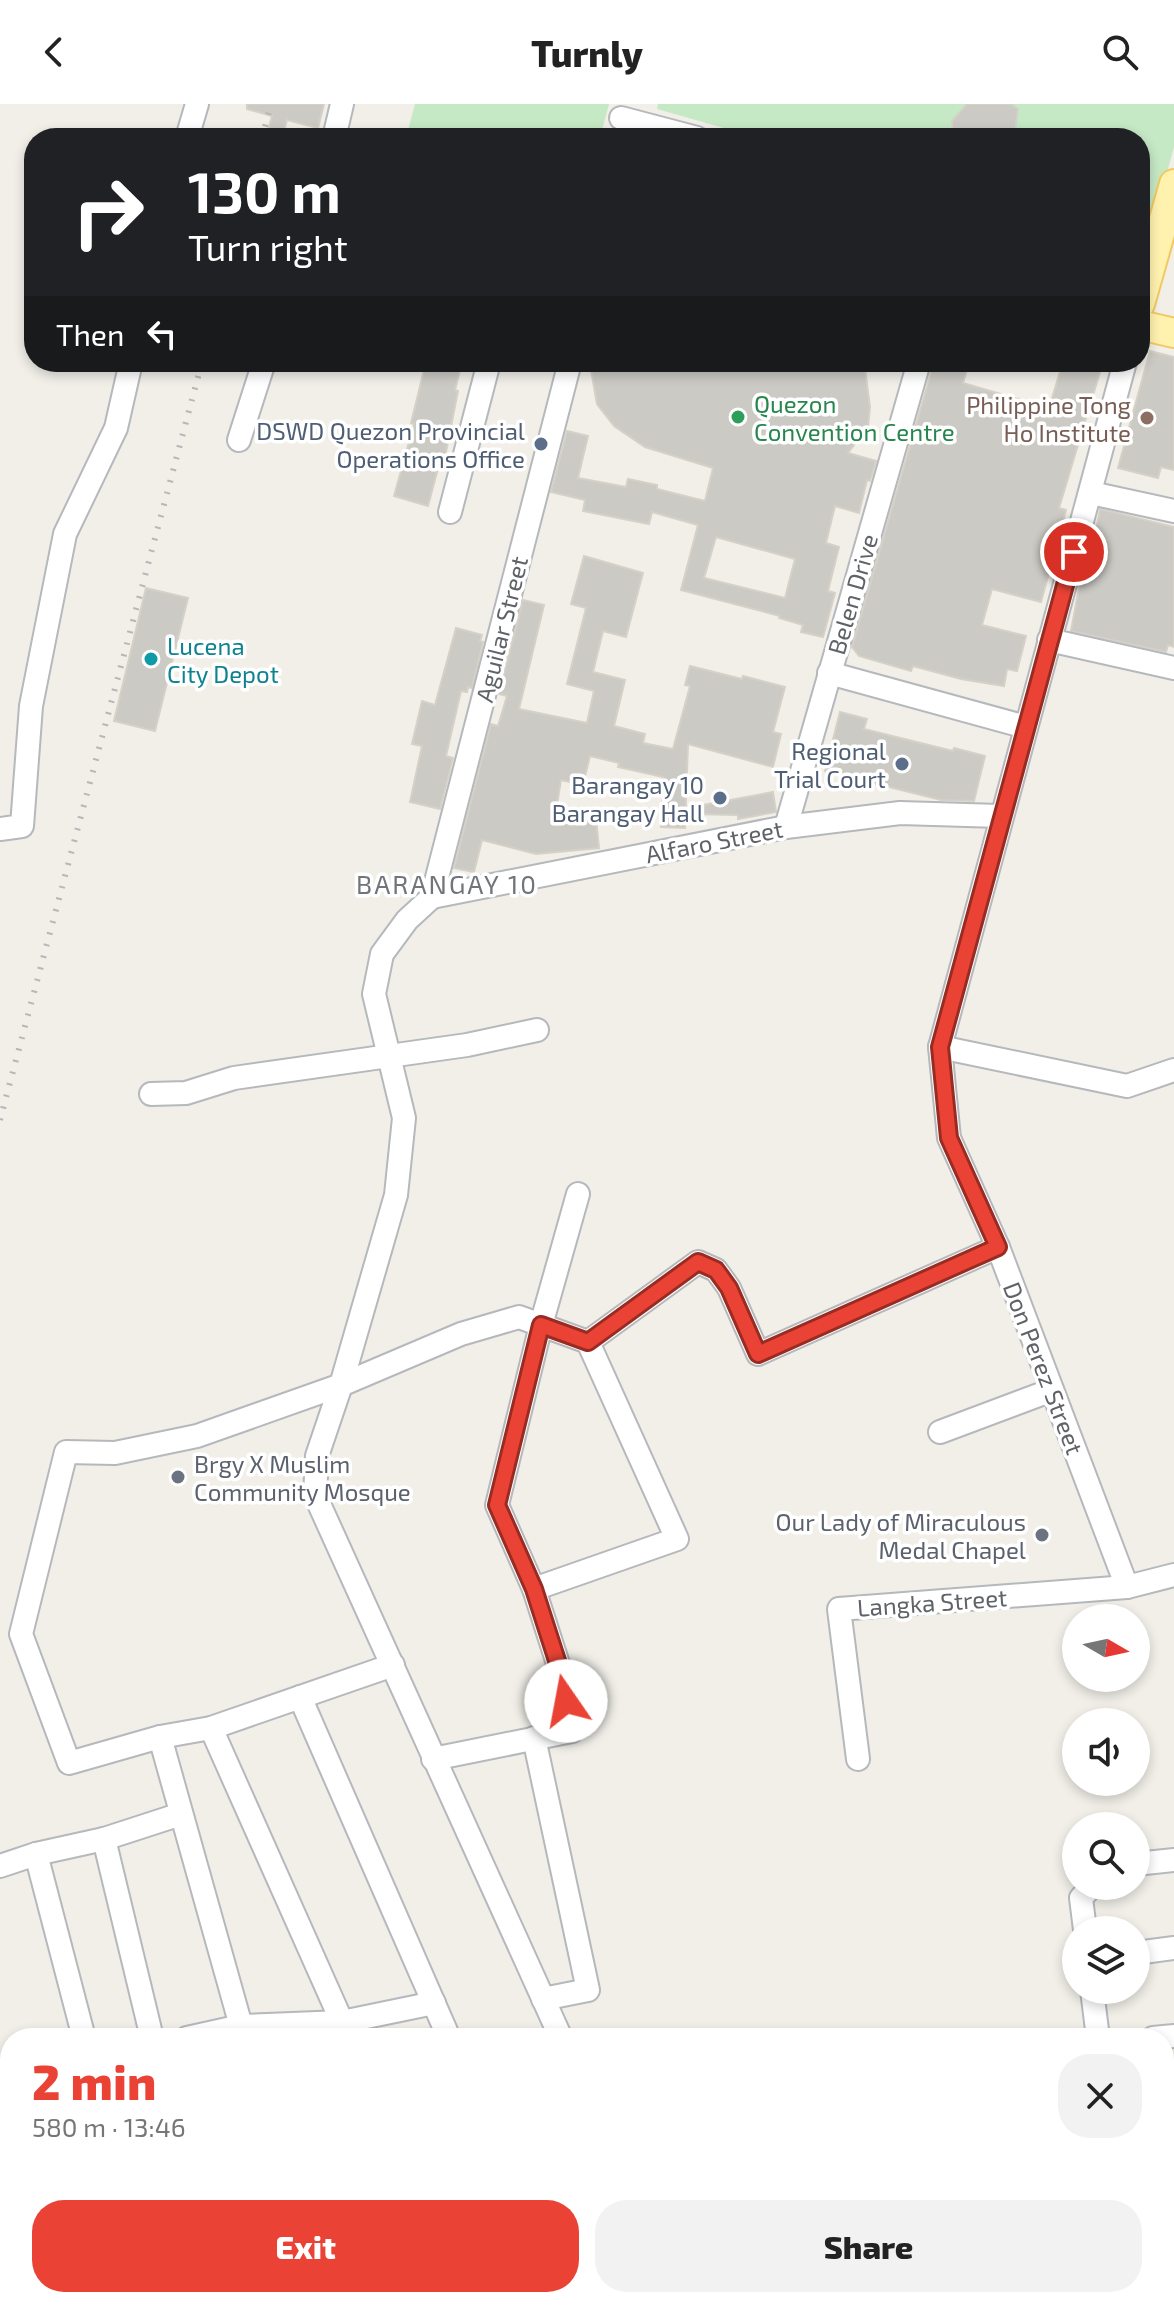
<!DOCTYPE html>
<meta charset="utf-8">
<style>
:root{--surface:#fff;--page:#f2f2f2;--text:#222;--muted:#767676;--accent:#ea4335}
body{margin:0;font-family:"Exo 2",sans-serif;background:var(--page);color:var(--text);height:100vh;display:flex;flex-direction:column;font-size:30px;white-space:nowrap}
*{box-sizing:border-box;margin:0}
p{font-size:26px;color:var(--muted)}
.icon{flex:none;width:44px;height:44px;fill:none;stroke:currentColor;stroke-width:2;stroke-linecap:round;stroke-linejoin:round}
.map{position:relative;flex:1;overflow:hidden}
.details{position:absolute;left:0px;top:1924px;width:1174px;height:280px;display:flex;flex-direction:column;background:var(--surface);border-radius:32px 32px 0 0;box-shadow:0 4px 12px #0003}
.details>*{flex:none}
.top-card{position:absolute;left:24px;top:24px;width:1126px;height:244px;border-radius:32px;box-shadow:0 4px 12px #0003;background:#202124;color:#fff;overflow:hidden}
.needle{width:52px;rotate:99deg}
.buttons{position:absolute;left:1062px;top:1500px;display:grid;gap:16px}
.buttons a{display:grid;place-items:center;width:88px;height:88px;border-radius:50%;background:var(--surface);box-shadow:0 4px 12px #0003;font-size:40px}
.pin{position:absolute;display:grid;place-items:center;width:68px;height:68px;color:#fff;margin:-34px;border:4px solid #fff;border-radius:50%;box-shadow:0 2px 8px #0007}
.me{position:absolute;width:88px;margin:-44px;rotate:348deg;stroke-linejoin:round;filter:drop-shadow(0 0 6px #0008)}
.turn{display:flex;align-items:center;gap:28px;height:168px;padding:0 32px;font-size:36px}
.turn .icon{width:104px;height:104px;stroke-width:2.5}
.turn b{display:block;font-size:56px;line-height:68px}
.then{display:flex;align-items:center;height:76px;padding:0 32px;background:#0003;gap:16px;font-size:30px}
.round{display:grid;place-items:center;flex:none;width:84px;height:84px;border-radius:32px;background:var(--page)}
.head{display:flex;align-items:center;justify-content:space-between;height:136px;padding:0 32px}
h1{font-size:48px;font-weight:800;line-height:60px;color:var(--accent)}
.button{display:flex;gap:16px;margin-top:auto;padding:16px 32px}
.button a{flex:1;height:92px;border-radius:32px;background:var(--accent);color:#fff;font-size:32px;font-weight:800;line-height:92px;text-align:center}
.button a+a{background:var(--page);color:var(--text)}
header{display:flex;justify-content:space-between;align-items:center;height:104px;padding:0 32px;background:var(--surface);font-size:36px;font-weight:800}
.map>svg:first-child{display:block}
</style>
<header><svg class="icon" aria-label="back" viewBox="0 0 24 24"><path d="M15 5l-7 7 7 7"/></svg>Turnly<svg class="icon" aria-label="search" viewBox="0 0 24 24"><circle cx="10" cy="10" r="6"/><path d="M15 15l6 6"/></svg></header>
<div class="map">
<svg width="1174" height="2204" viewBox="0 0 1174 2204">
<rect width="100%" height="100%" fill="#f1efe8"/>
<!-- green -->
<g fill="#c5e8c5">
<polygon points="415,0 609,0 600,34 406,34"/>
<polygon points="658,0 1174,0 1174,43 1140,165 1140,34 759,34 657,5"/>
</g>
<!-- building -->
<g fill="#cccac5" stroke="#d6d1c6" stroke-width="2" fill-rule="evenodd">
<polygon points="247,0 324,0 318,24 287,16 282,34 266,34 272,12 247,5"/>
<polygon points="967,0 1011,0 1018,5 1014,34 954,34 952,17"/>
<polygon points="1150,247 1174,253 1174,366 1161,363 1158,374 1118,364"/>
<polygon points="426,258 462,258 455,286 458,287 445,353 441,353 428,402 394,392 414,320 411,319"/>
<path d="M593 258H861L865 265 870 303 868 323 848 349 876 357 870 377 867 376 859 409 835 402 826 439 839 443 828 487 835 489 823 533 801 528 803 521 779 514 780 512 681 486 698 421 652 408 649 420 583 407 585 396 551 388 567 327 588 332 578 374 626 383 628 375 657 381V385L705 397 713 364 645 343 614 322 597 300 591 266ZM716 433 795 455 785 494 704 474Z"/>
<polygon points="934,258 969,258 963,279 1049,304 1063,258 1103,258 1059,404 1066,406 1041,498 992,485 982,521 1026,532 1017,567 1007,565 1004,582 961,575 913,562 911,567 859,552 852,543"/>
<polygon points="1100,405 1174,423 1174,543 1168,541 1166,548 1071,527 1081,473 1087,474"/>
<polygon points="584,452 643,469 626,533 603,527 593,568 625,576 614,622 645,630 643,639 673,645 690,582 685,581 690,562 742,575 743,572 785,583 773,628 781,630 773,663 688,640 685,724 661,723 663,673 618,663 619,659 590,652 583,681 561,676 554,719 596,715 599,744 536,750 482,736 474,768 454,764 491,620 498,622 507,592 499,590 523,496 544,501 519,605 587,619 594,587 567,580 586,504 571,500"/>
<polygon points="146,484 188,494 155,627 114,617"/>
<polygon points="456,524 482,531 480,537 483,538 472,584 468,583 467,588 461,587 446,652 453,654 440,705 410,698 422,642 412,640 422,597 435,601"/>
<polygon points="840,608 867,615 864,625 953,647 954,644 985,652 974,697 941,696 825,667"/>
<polygon points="773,688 776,708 738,715 738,711 693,710 692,703"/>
</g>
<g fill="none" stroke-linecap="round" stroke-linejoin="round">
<!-- minor casing -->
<g stroke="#b5b8bc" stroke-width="26">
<g id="minor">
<polyline points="621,14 697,34"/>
<polyline points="187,34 197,0"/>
<polyline points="334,34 342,0"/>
<polyline points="1125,258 940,943 949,1034 998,1143 1127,1483"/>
<polyline points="239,336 264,258"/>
<polyline points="1091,389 1174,407"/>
<polyline points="450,408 489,258"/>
<polyline points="1049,536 1174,564"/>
<polyline points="829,569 1026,623"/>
<polyline points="786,723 919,258"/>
<polyline points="0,725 22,722 31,602 65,430 116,324 131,258"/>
<polyline points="432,793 407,816 382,850 374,890 404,1014 396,1091 341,1281 317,1352 315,1391 561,1934"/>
<polyline points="432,793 786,723 900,709 1000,712"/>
<polyline points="432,793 570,258"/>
<polyline points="940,943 1127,982 1174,966"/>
<polyline points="151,990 186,989 234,974 467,941 537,926"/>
<polyline points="588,1238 698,1158 716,1166 729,1184 758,1250 998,1143"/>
<polyline points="940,1328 1052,1286"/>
<polyline points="534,1485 497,1401 541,1221 578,1090"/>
<polyline points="393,1561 211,1624 160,1633 69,1659 21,1530 66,1348 115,1349 197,1332 341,1281 461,1230 519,1213 588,1238 677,1435 534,1485 560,1566 572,1627 433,1655"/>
<polyline points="300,1593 449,1934"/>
<polyline points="211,1624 342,1918"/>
<polyline points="160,1633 241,1922 342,1918 434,1899"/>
<polyline points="534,1634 588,1886 543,1895"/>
<polyline points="858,1655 839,1505 1127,1483 1174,1471"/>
<polyline points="104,1735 152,1934"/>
<polyline points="36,1750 84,1934"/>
<polyline points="1136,1760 1174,1756"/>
<polyline points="0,1762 36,1750 104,1735 181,1710"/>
<polyline points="1085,1826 1081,1794 1092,1782"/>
<polyline points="1136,1849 1174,1844"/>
<polyline points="1092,1886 1098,1934"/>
<polyline points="187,1934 241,1922"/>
<polyline points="1153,1934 1174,1932"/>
<polyline points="0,2019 10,2020"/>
<polyline points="1164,2021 1174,2020"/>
<polyline points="0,2079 10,2065"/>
<polyline points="1164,2143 1174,2142"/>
<polyline points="674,2194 677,2204"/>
</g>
</g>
<!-- major casing -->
<g stroke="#f2c960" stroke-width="32">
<g id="major">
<polyline points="1140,200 1174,80"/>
<polyline points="1140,221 1174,229"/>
</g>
</g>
<!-- minor -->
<use href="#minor" stroke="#fff" stroke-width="22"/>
<!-- major -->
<use href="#major" stroke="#fff2af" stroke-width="28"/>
<!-- rail -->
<g stroke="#b6b7b8" stroke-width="6" stroke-dasharray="2 10" stroke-linecap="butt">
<polyline points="262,34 271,0"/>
<polyline points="0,1016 202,258"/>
</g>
</g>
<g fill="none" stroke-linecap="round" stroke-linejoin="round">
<!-- route casing -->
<g stroke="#982c22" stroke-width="20">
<polyline id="route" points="566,1597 560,1566 534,1485 497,1401 541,1221 588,1238 698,1158 716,1166 729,1184 758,1250 998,1143 949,1034 940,943 1074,448"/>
</g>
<!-- route -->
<use href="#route" stroke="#ea4335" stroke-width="14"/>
</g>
<!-- markers -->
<circle fill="#2e9e5b" stroke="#fff" stroke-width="3" cx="738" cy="313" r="8"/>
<circle fill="#8d6e63" stroke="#fff" stroke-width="3" cx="1147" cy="314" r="8"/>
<g fill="#5c6f8a" stroke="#fff" stroke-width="3">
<circle cx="541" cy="340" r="8"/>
<circle cx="902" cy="660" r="8"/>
<circle cx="720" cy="694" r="8"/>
</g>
<circle fill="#0f9aa8" stroke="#fff" stroke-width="3" cx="151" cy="555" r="8"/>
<g fill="#6b7280" stroke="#fff" stroke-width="3">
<circle cx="178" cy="1373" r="8"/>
<circle cx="1042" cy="1431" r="8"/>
</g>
<g text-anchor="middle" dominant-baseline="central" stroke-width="7" stroke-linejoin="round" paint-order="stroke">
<!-- leisure labels -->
<g font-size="24" fill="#27864d" stroke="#fff" text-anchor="start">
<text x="754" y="299">Quezon<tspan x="754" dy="28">Convention Centre</tspan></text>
</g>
<!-- education labels -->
<g font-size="24" fill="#785e54" stroke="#fff" text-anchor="end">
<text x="1131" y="300">Philippine Tong<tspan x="1131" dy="28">Ho Institute</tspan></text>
</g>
<!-- service labels -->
<g font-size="24" fill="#4e5e75" stroke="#fff" text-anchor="end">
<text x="525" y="326">DSWD Quezon Provincial<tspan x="525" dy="28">Operations Office</tspan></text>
<text x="886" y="646">Regional<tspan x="886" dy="28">Trial Court</tspan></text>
<text x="704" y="680">Barangay 10<tspan x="704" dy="28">Barangay Hall</tspan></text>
</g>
<!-- street labels -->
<g font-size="24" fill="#5f6368" stroke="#fff">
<text transform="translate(852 490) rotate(-74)">Belen Drive</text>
<text transform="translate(501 525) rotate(-76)">Aguilar Street</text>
<text transform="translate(714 737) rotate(-11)">Alfaro Street</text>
<text transform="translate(1044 1264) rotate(69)">Don Perez Street</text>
<text transform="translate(932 1498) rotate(-4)">Langka Street</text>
</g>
<!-- culture labels -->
<g font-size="24" fill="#0d838f" stroke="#fff" text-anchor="start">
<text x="167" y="541">Lucena<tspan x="167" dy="28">City Depot</tspan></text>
</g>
<!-- worship labels -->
<g font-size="24" fill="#5b616d" stroke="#fff" text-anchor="start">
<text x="194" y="1359">Brgy X Muslim<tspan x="194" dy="28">Community Mosque</tspan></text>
<text x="1026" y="1417" text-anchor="end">Our Lady of Miraculous<tspan x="1026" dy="28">Medal Chapel</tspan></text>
</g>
<!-- neighbourhood labels -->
<g font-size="26" letter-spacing="2" fill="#70757a" stroke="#fff">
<text x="447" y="779">BARANGAY 10</text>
</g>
</g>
</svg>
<div class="buttons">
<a><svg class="needle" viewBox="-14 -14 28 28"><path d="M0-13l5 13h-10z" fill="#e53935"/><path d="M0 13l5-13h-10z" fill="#767676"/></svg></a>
<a><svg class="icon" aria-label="sound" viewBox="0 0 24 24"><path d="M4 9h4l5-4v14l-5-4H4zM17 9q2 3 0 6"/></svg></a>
<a><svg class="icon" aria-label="search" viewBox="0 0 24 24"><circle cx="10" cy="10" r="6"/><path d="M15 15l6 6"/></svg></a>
<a><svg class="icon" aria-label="layers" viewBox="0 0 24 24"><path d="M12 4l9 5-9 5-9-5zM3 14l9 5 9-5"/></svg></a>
</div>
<div class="pin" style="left:1074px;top:448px;background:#d93025"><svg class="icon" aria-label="arrive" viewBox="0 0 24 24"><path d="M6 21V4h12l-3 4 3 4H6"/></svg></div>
<svg class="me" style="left:566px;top:1597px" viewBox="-20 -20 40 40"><circle r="19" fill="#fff"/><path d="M0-13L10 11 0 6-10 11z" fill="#ea4335"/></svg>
<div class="top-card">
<div class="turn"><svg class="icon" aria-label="right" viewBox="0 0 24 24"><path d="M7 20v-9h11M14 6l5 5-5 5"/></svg><div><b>130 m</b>Turn right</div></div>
<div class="then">Then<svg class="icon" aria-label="left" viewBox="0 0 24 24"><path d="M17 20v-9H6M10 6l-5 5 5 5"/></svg></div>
</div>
<section class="details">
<div class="head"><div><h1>2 min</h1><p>580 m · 13:46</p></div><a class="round"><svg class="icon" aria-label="close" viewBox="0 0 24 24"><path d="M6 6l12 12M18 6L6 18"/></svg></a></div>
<div class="button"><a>Exit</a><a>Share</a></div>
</section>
</div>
